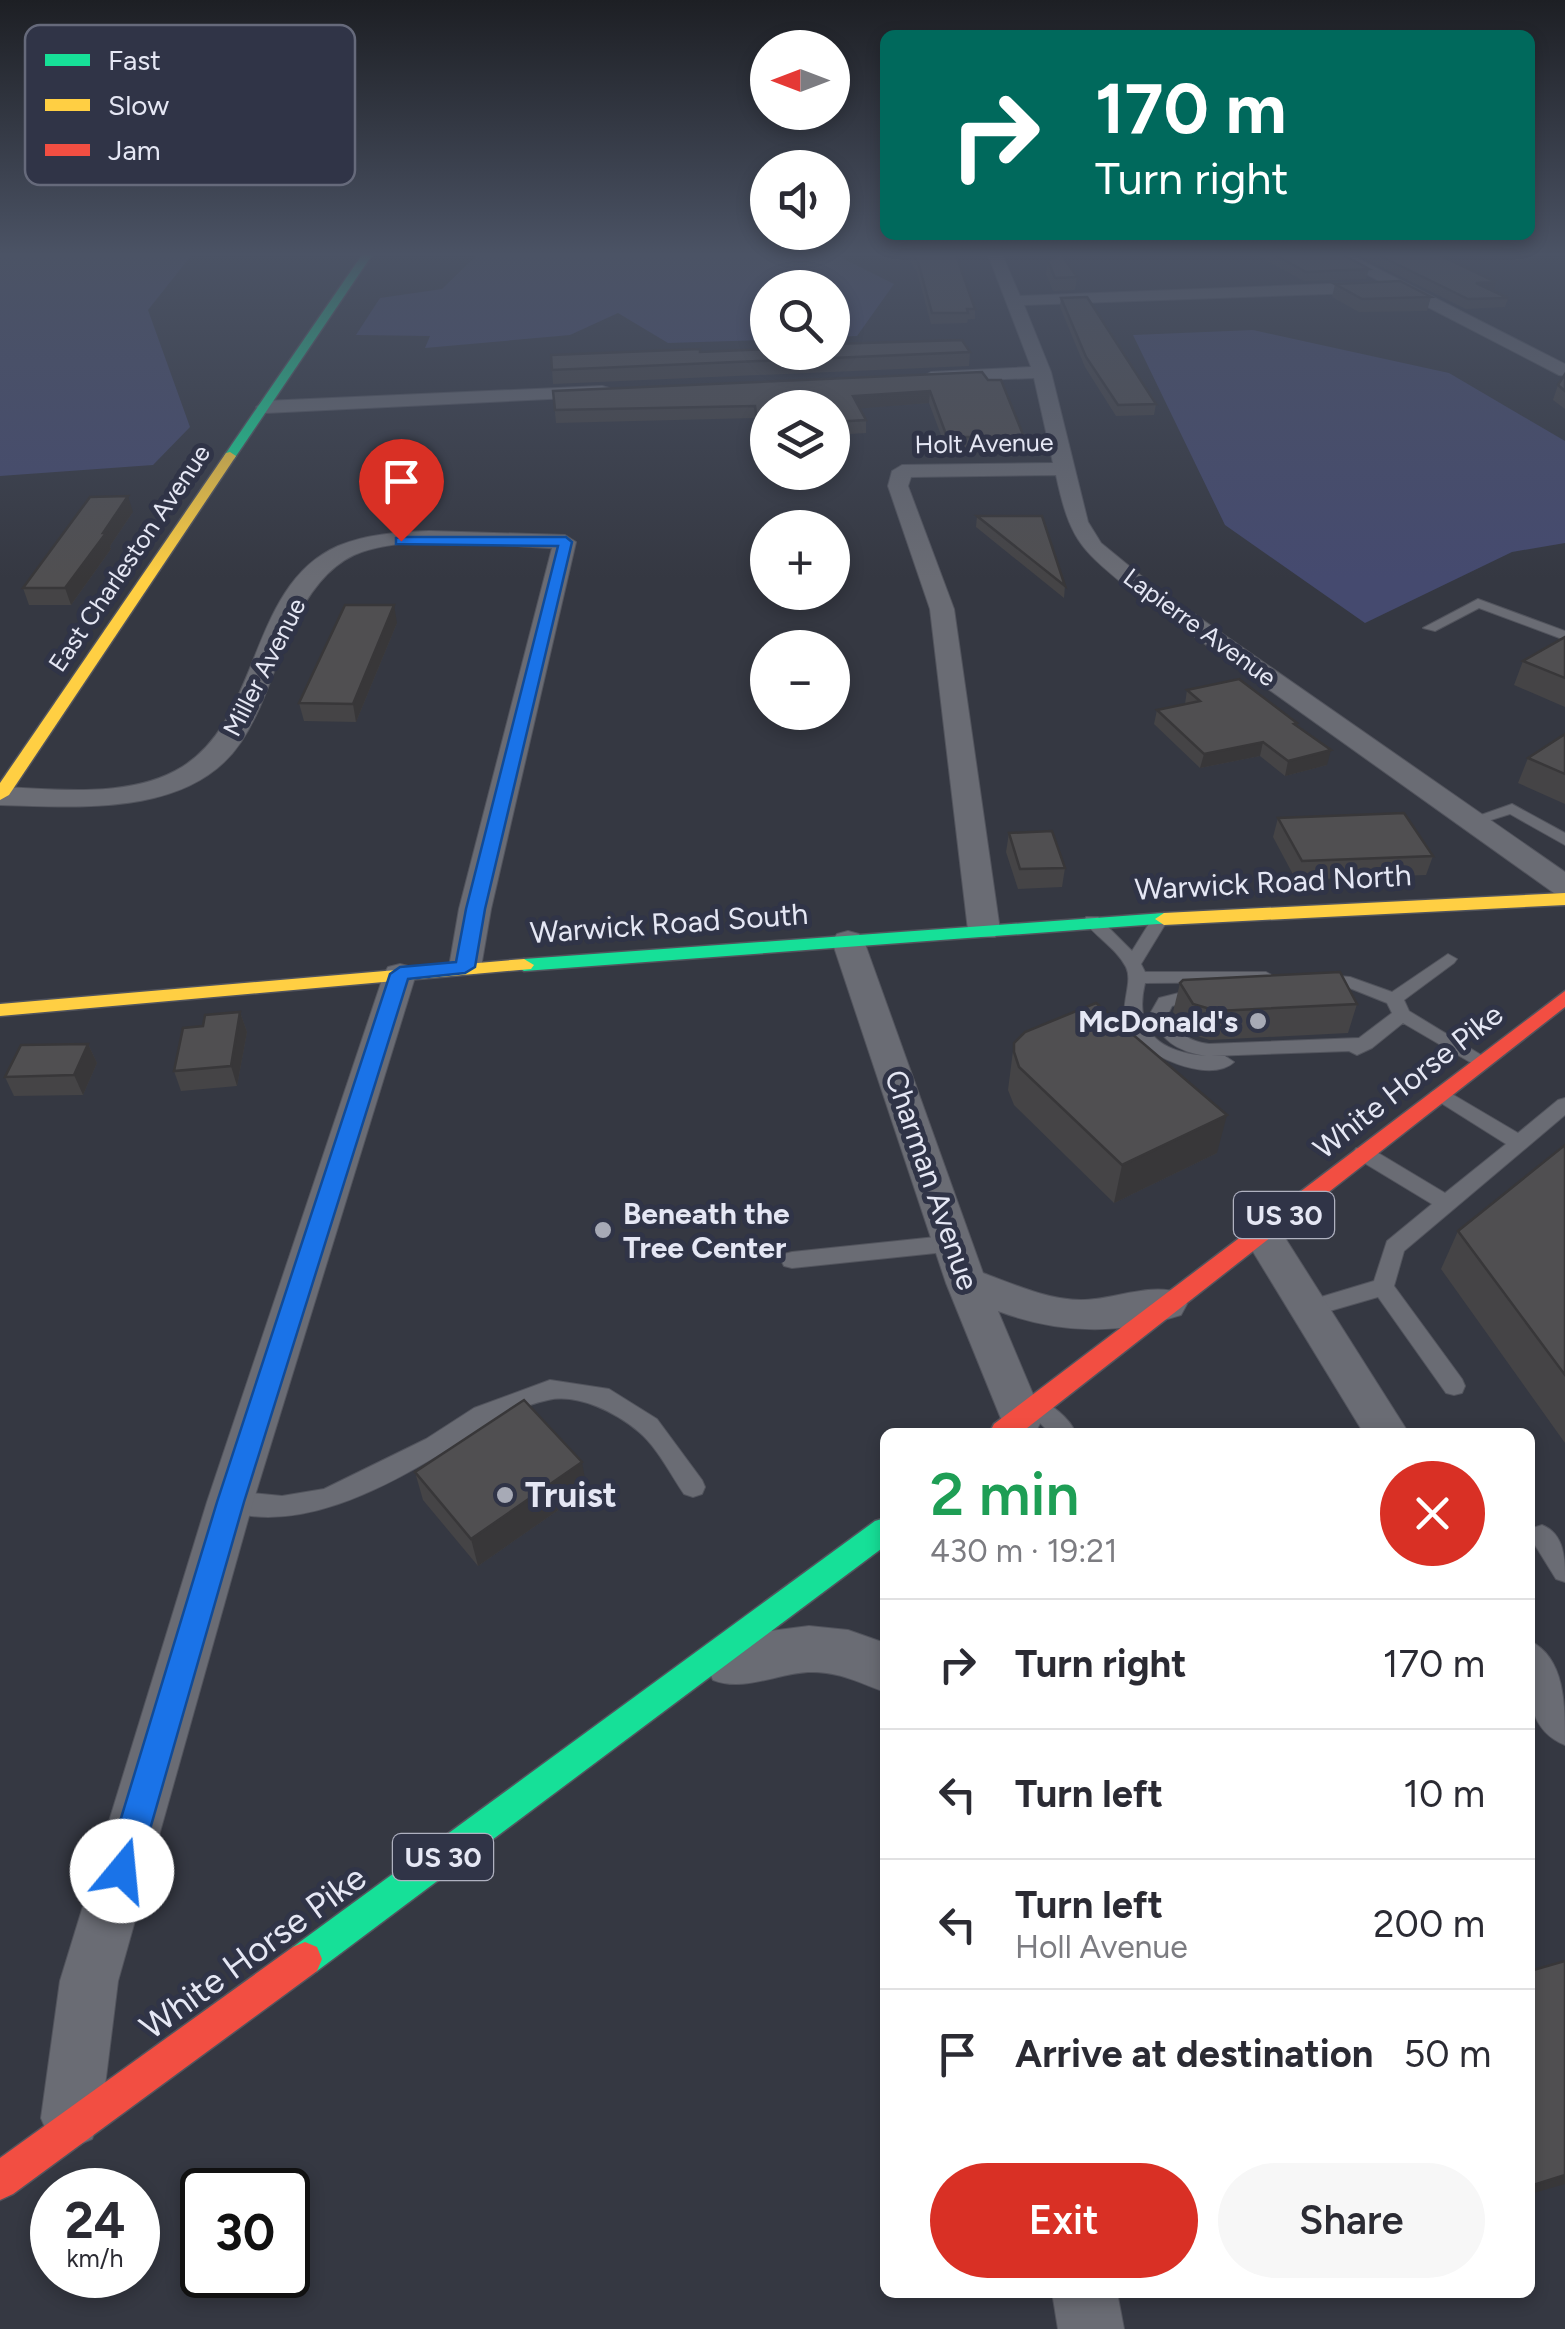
<!DOCTYPE html>
<meta charset="utf-8">
<style>
:root{--surface:#fff;--page:#f7f7f7;--text:#2b2b33;--muted:#7c7c81;--line:#e1e1e2;--accent:#d93025}
body{margin:0;font-family:Figtree,sans-serif;background:var(--page);color:var(--text);height:100vh;display:flex;flex-direction:column;font-size:38px;white-space:nowrap}
*{box-sizing:border-box;margin:0}
p{font-size:32px;color:var(--muted)}
.icon{flex:none;width:55px;height:55px;fill:none;stroke:currentColor;stroke-width:2;stroke-linecap:round;stroke-linejoin:round}
.map{position:relative;flex:1;overflow:hidden}
.panel{position:absolute;left:880px;top:1428px;width:655px;height:870px;display:flex;flex-direction:column;background:var(--surface);border-radius:15px;box-shadow:0 5px 15px #0003}
.panel>*{flex:none}
.top-card{position:absolute;left:880px;top:30px;width:655px;height:210px;border-radius:15px;box-shadow:0 5px 15px #0003;background:#00695c;color:#fff;overflow:hidden}
.needle{width:65px;rotate:270deg}
.tools{position:absolute;left:750px;top:30px;display:grid;gap:20px}
.tools a{display:grid;place-items:center;width:100px;height:100px;border-radius:50%;background:var(--surface);box-shadow:0 5px 15px #0003;font-size:50px}
.speed{position:absolute;left:30px;top:2168px;display:flex;gap:20px;font-size:50px;font-weight:700;text-align:center}
.speed>*{display:grid;place-content:center;width:130px;height:130px;border-radius:50%;background:var(--surface);box-shadow:0 5px 15px #0003;line-height:1}
.speed small{font-size:25px;font-weight:400}
.speed .limit{border:5px solid #111;border-radius:15px;background:#fff;color:#111}
.pin{position:absolute;display:grid;place-items:center;width:85px;height:85px;color:#fff;margin:-102px -42px;border-radius:50% 50% 50% 0;rotate:-45deg;box-shadow:0 0 10px #0007}
.pin .icon{rotate:45deg}
.me{position:absolute;width:110px;margin:-55px;rotate:17deg;stroke-linejoin:round;filter:drop-shadow(0 0 8px #0008)}
.turn{display:flex;align-items:center;gap:35px;height:210px;padding:0 50px;font-size:45px}
.turn .icon{width:130px;height:130px;stroke-width:2.5}
.turn b{display:block;font-size:70px;line-height:85px}
.round{display:grid;place-items:center;flex:none;width:105px;height:105px;border-radius:52px;background:var(--page)}
.overview{display:flex;align-items:center;justify-content:space-between;height:170px;padding:0 50px}
h1{font-size:60px;font-weight:600;line-height:75px;color:#1e9e55}
.cta{display:flex;gap:20px;margin-top:auto;padding:20px 50px}
.cta a{flex:1;height:115px;border-radius:60px;background:var(--accent);color:#fff;font-size:40px;font-weight:600;line-height:115px;text-align:center}
.cta a+a{background:var(--page);color:var(--text)}
ul{padding:0;list-style:none}
li{display:flex;align-items:center;gap:30px;height:130px;padding:0 50px;border-top:2px solid var(--line)}
li div{flex:1}
li b{display:block;font-size:38px}
li em{font-style:normal}
.map>svg:first-child{display:block}
</style>
<div class="map">
<svg width="1565" height="2329" viewBox="0 0 1565 2329">
<rect width="100%" height="100%" fill="#353842"/>
<!-- green -->
<g fill="#454a6f">
<polygon points="19,252 194,252 148,310 190,427 153,465 0,476 0,256"/>
<polygon points="475,252 830,252 894,284 857,336 833,337 832,288 768,288 767,340 668,343 618,313 570,335 425,348 430,336 356,335 380,298 442,289 475,257"/>
<polygon points="1253,330 1449,373 1565,441 1565,543 1512,552 1365,623 1225,525 1133,335"/>
</g>
<g fill="none" stroke-linecap="round" stroke-linejoin="round">
<!-- lane casing -->
<g stroke="#52545d" stroke-width="2">
<g id="lane">
<polygon points="1478,599 1565,631 1565,640 1479,608 1435,631 1423,628"/>
<polygon points="1512,804 1565,833 1565,845 1510,814 1472,826 1464,821"/>
<path d="M1161 913 1169 918 1141 964 1145 972H1266L1275 977 1266 982 1145 983C1133 1032 1160 1052 1206 1056 1177 1051 1160 1041 1151 1012L1159 998 1203 987 1212 993 1209 997 1172 1006 1169 1012C1176 1033 1188 1041 1209 1044L1359 1038 1392 1013 1387 1003 1347 987 1314 982 1311 978 1314 974 1350 977 1392 992 1448 954 1457 959 1454 963 1404 1000 1409 1011 1491 1061 1489 1065H1475L1403 1023 1372 1048 1357 1055 1349 1051 1211 1056H1225L1234 1062C1210 1085 1140 1055 1128 1027 1118 1005 1134 984 1126 967 1117 949 1096 937 1084 921L1086 917H1098L1132 951 1155 914Z"/>
<polygon points="1440,1087 1518,1133 1558,1100 1565,1098 1565,1115 1404,1251 1394,1286 1462,1379 1465,1386 1462,1393 1454,1395 1446,1393 1378,1297 1309,1317 1301,1315 1298,1309 1301,1303 1374,1281 1387,1241 1432,1204 1356,1158 1353,1153 1356,1148 1370,1148 1445,1193 1506,1144 1433,1098 1430,1093"/>
<polygon points="955,1235 962,1237 966,1243 962,1249 955,1251 792,1268 784,1266 781,1260 784,1254 792,1252"/>
<path d="M550 1380 609 1389 657 1419 702 1480 705 1487 702 1494 693 1497 684 1494C671 1475 657 1447 639 1432 617 1413 578 1393 548 1400 510 1408 478 1431 445 1451 383 1489 295 1536 221 1509L218 1502 221 1495 230 1491 282 1496 324 1489 426 1439 474 1408Z"/>
<path d="M1037 1399C1051 1403 1070 1419 1075 1432H1049L1025 1408 1029 1401Z"/>
<path d="M1542 1525C1565 1534 1565 1560 1565 1582L1556 1579 1530 1537 1533 1528Z"/>
</g>
</g>
<!-- street casing -->
<g stroke="#52545d" stroke-width="2">
<g id="street">
<path d="M987 252H1001L1020 296 1381 282 1326 252H1345L1565 364V376L1559 375 1391 288 1383 292 1024 305 1051 372 1088 522 1101 543 1151 584 1565 872V895L1554 893 1135 594C1082 549 1071 545 1056 475L911 477 908 486 954 609 1000 930 995 937H973L968 930 930 609 888 486 892 471 902 465 1053 463 1034 378 931 382 922 377 931 372 1031 367Z"/>
<polygon points="602,386 609,388 609,396 265,413 256,407 265,401"/>
<path d="M429 531 565 535 576 542 491 909 481 967 477 974H453L449 967 459 909 552 548C495 546 408 532 354 555 324 569 304 601 291 630 274 667 264 707 241 742 191 817 79 807 0 805V787C55 789 124 798 175 771 263 725 245 587 338 546 366 534 399 532 429 531Z"/>
<path d="M848 931 859 934 864 941 983 1273C1013 1284 1048 1300 1081 1300 1114 1300 1149 1282 1181 1293L1187 1304 1181 1315C1121 1335 1058 1334 998 1311L1043 1418 1036 1431H1006L946 1283 832 941 837 934Z"/>
<polygon points="400,964 412,967 416,974 253,1502 118,1981 101,2118 92,2139 71,2148 50,2139 41,2118 60,1981 207,1502 384,974 388,967"/>
<polygon points="1261,1218 1275,1222 1408,1432 1363,1432 1241,1232 1247,1222"/>
<path d="M809 1626 848 1630 885 1643V1692C858 1682 838 1671 808 1672 776 1674 743 1692 713 1680L706 1664 713 1648 770 1631Z"/>
<path d="M1530 1641C1565 1658 1565 1704 1565 1745 1521 1727 1530 1681 1530 1641Z"/>
<polygon points="1052,2292 1117,2292 1124,2329 1058,2329"/>
</g>
</g>
<!-- fast casing -->
<g stroke="#52545d" stroke-width="3">
<g id="fast">
<polygon points="364,252 374,252 234,459 226,459 224,456"/>
<polygon points="1164,913 1173,919 1171,923 524,971 514,965 524,959"/>
<polygon points="885,1518 885,1546 317,1971 305,1976 293,1971 288,1959 293,1947 875,1521"/>
</g>
</g>
<!-- slow casing -->
<g stroke="#52545d" stroke-width="3">
<g id="slow">
<polygon points="230,452 236,456 9,795 0,800 0,783 226,453"/>
<polygon points="1565,893 1565,905 1164,925 1155,919 1164,913"/>
<polygon points="524,959 534,965 531,969 0,1016 0,1004"/>
</g>
</g>
<!-- jam casing -->
<g stroke="#52545d" stroke-width="3">
<g id="jam">
<polygon points="1565,991 1565,1007 1022,1432 990,1432 994,1424"/>
<polygon points="305,1942 317,1947 322,1959 317,1971 13,2194 0,2200 0,2158 293,1947"/>
</g>
</g>
<!-- lane -->
<use href="#lane" fill="#6a6c74" fill-rule="evenodd"/>
<!-- street -->
<use href="#street" fill="#6a6c74" fill-rule="evenodd"/>
<!-- fast -->
<use href="#fast" fill="#16e098" fill-rule="evenodd"/>
<!-- slow -->
<use href="#slow" fill="#ffcf43" fill-rule="evenodd"/>
<!-- jam -->
<use href="#jam" fill="#f24e42" fill-rule="evenodd"/>
</g>
<!-- wall -->
<g fill="#454446">
<polygon points="905,252 955,252 975,309 975,319 968,319 967,323 931,324 917,272"/>
<polygon points="1251,252 1338,252 1369,269 1366,279 1304,281"/>
<polygon points="1352,252 1433,252 1494,291 1508,298 1505,307 1466,309"/>
<polygon points="1048,261 1077,277 1075,290 1053,291 1046,274"/>
<polygon points="1335,284 1431,297 1427,311 1359,312 1332,297"/>
<polygon points="1061,298 1156,404 1154,415 1116,416 1085,367 1060,307"/>
<polygon points="767,346 970,352 969,366 553,384 551,355 767,350"/>
<polygon points="982,372 1024,437 1022,450 947,451 929,403 860,408 866,420 866,433 832,435 832,408 768,408 768,459 760,459 755,418 556,423 553,391"/>
<polygon points="1565,374 1565,409 1553,400 1558,385"/>
<polygon points="133,512 110,546 111,549 71,605 29,605 23,588"/>
<polygon points="977,516 1065,586 1064,598 976,527"/>
<polygon points="397,623 356,722 304,721 299,703"/>
<polygon points="1565,637 1565,707 1514,685 1523,661"/>
<polygon points="1187,690 1297,723 1296,725 1327,765 1285,776 1260,756 1200,768 1154,724 1157,710 1185,704"/>
<polygon points="1565,734 1565,804 1518,783 1528,758"/>
<polygon points="1278,818 1433,856 1426,875 1296,880 1273,837"/>
<polygon points="1009,833 1065,868 1062,887 1018,889 1006,852"/>
<polygon points="1180,983 1357,1004 1348,1033 1210,1040 1186,1033 1173,1012"/>
<polygon points="240,1012 247,1032 237,1086 181,1091 174,1071 203,1026"/>
<polygon points="1014,1043 1217,1153 1114,1203 1014,1105 1008,1090"/>
<polygon points="88,1044 97,1063 83,1095 14,1096 5,1077"/>
<polygon points="1565,1145 1565,1443 1441,1269 1458,1231"/>
<polygon points="415,1472 587,1490 478,1566 423,1500"/>
</g>
<!-- shaded-wall -->
<g fill="#383739">
<polygon points="1496,282 1494,291 1476,283"/>
<polygon points="930,391 929,403 853,409 853,396"/>
<polygon points="128,496 133,512 110,546 111,549 71,605 65,588"/>
<polygon points="394,605 397,623 356,722 353,704"/>
<polygon points="1263,742 1260,756 1200,768 1204,754"/>
<polygon points="1331,750 1327,765 1285,776 1288,761"/>
<polygon points="240,1012 247,1032 237,1086 231,1066"/>
<polygon points="88,1044 97,1063 83,1095 74,1075"/>
<polygon points="1227,1115 1217,1153 1114,1203 1122,1165"/>
<polygon points="582,1462 587,1490 478,1566 471,1539"/>
<polygon points="1565,2175 1565,2184 1530,2194 1530,2186"/>
</g>
<!-- building -->
<g fill="#504f51" stroke="#383739" stroke-width="2.5">
<polygon points="911,252 955,252 975,309 967,309 968,313 932,313 918,262"/>
<polygon points="1270,252 1338,252 1369,269 1306,272"/>
<polygon points="1372,252 1433,252 1496,282 1476,283 1508,298 1468,299"/>
<polygon points="1061,254 1077,277 1055,278 1048,261"/>
<polygon points="1400,281 1431,297 1362,299 1335,284"/>
<polygon points="1087,297 1156,404 1118,405 1086,357 1061,298"/>
<polygon points="962,340 970,352 552,370 551,355 700,349 700,352 768,349 768,352 832,352 832,344"/>
<polygon points="982,372 988,380 1001,380 1024,437 947,437 930,391 853,396 866,420 832,422 832,408 768,408 768,446 760,446 755,406 555,410 553,391"/>
<polygon points="1565,374 1565,391 1558,385"/>
<polygon points="128,496 103,533 106,533 65,588 23,588 90,497"/>
<polygon points="977,516 1042,516 1065,586"/>
<polygon points="345,605 394,605 353,704 299,703"/>
<polygon points="1565,637 1565,678 1523,661"/>
<polygon points="1239,679 1297,723 1294,724 1331,750 1288,761 1263,742 1204,754 1157,710 1200,701 1187,690"/>
<polygon points="1565,734 1565,774 1528,758"/>
<polygon points="1404,813 1433,856 1302,861 1278,818"/>
<polygon points="1052,831 1065,868 1020,869 1009,833"/>
<polygon points="1340,972 1357,1004 1217,1011 1193,1004 1180,983 1183,980"/>
<polygon points="1096,1003 1227,1115 1122,1165 1019,1067 1014,1052 1014,1043 1025,1032"/>
<polygon points="240,1012 231,1066 174,1071 183,1028 203,1026 205,1015"/>
<polygon points="88,1044 74,1075 5,1077 21,1045"/>
<polygon points="1565,1145 1565,1375 1458,1231"/>
<polygon points="524,1400 582,1462 471,1539 415,1472"/>
<polygon points="1565,1961 1565,2175 1530,2186 1530,1971"/>
</g>
<!-- sky -->
<linearGradient id="sky" x2="0" y2="1"><stop stop-color="#1d1f24"/><stop offset="0.44" stop-color="#4b5365"/><stop offset="1" stop-color="#4b5365" stop-opacity="0"/></linearGradient>
<rect width="1565" height="578" fill="url(#sky)"/>
<!-- route -->
<polygon fill="#1a73e8" stroke="#114b97" stroke-width="2.5" points="401,537 566,537 572,542 485,909 475,967 465,973 408,979 244,1502 138,1871 133,1882 122,1887 110,1882 105,1871 217,1502 390,974 400,967 456,962 466,909 558,546 396,544 396,538"/>
<!-- markers -->
<g fill="#a7aab6" stroke="#303447" stroke-width="4">
<circle cx="1258" cy="1021" r="10"/>
<circle cx="603" cy="1230" r="10"/>
<circle cx="505" cy="1495" r="10"/>
</g>
<g text-anchor="middle" dominant-baseline="central" stroke-width="10" stroke-linejoin="round" paint-order="stroke">
<!-- far-street labels -->
<g font-size="25" fill="#e5e7f4" stroke="#303447">
<text transform="translate(984 443) rotate(-1)">Holt Avenue</text>
<text transform="translate(129 558) rotate(-56)">East Charleston Avenue</text>
<text transform="translate(1200 627) rotate(36)">Lapierre Avenue</text>
<text transform="translate(264 667) rotate(-63)">Miller Avenue</text>
</g>
<!-- shield labels -->
<g fill="#303447" stroke="#afb1c0" stroke-width="2.5">
<rect x="1234" y="1192" width="100" height="46" rx="8"/>
<rect x="393" y="1834" width="100" height="46" rx="8"/>
</g>
<g font-size="28" font-weight="bold" fill="#e5e7f4">
<text x="1284" y="1215">US 30</text>
<text x="443" y="1857">US 30</text>
</g>
<!-- street labels -->
<g font-size="30" fill="#e5e7f4" stroke="#303447">
<text transform="translate(1273 882) rotate(-3)">Warwick Road North</text>
<text transform="translate(669 923) rotate(-4)">Warwick Road South</text>
<text transform="translate(1408 1081) rotate(-38)">White Horse Pike</text>
<text transform="translate(932 1180) rotate(71)">Charman Avenue</text>
</g>
<!-- poi labels -->
<g font-size="30" font-weight="bold" fill="#e5e7f4" stroke="#303447" text-anchor="end">
<text x="1238" y="1021">McDonald's</text>
<text x="623" y="1213" text-anchor="start">Beneath the<tspan x="623" dy="34">Tree Center</tspan></text>
</g>
<!-- near-poi labels -->
<g font-size="35" font-weight="bold" fill="#e5e7f4" stroke="#303447" text-anchor="start">
<text x="525" y="1495">Truist</text>
</g>
<!-- near-street labels -->
<g font-size="35" fill="#e5e7f4" stroke="#303447">
<text transform="translate(253 1952) rotate(-36)">White Horse Pike</text>
</g>
</g>
<!-- legend -->
<rect x="25" y="25" width="330" height="160" rx="15" fill="#303447" stroke="#666a7b" stroke-width="2.5"/>
<rect x="45" y="54" width="45" height="12" fill="#16e098"/>
<rect x="45" y="99" width="45" height="12" fill="#ffcf43"/>
<rect x="45" y="144" width="45" height="12" fill="#f24e42"/>
<g font-size="28" fill="#e5e7f4">
<text x="108" y="70">Fast</text>
<text x="108" y="115">Slow</text>
<text x="108" y="160">Jam</text>
</g>
</svg>
<div class="tools">
<a><svg class="needle" viewBox="-14 -14 28 28"><path d="M0-13l5 13h-10z" fill="#e53935"/><path d="M0 13l5-13h-10z" fill="#7c7c81"/></svg></a>
<a><svg class="icon" aria-label="sound" viewBox="0 0 24 24"><path d="M4 9h4l5-4v14l-5-4H4zM17 9q2 3 0 6"/></svg></a>
<a><svg class="icon" aria-label="search" viewBox="0 0 24 24"><circle cx="10" cy="10" r="6"/><path d="M15 15l6 6"/></svg></a>
<a><svg class="icon" aria-label="layers" viewBox="0 0 24 24"><path d="M12 4l9 5-9 5-9-5zM3 14l9 5 9-5"/></svg></a>
<a>+</a>
<a>−</a>
</div>
<div class="speed"><div>24<small>km/h</small></div><div class="limit">30</div></div>
<div class="pin" style="left:401px;top:541px;background:#d93025"><svg class="icon" aria-label="arrive" viewBox="0 0 24 24"><path d="M6 21V4h12l-3 4 3 4H6"/></svg></div>
<svg class="me" style="left:122px;top:1871px" viewBox="-20 -20 40 40"><circle r="19" fill="#fff"/><path d="M0-13L10 11 0 6-10 11z" fill="#1a73e8"/></svg>
<div class="top-card">
<div class="turn"><svg class="icon" aria-label="right" viewBox="0 0 24 24"><path d="M7 20v-9h11M14 6l5 5-5 5"/></svg><div><b>170 m</b>Turn right</div></div>
</div>
<section class="panel">
<div class="overview"><div><h1>2 min</h1><p>430 m · 19:21</p></div><a class="round" style="background:#d93025;color:#fff"><svg class="icon" aria-label="close" viewBox="0 0 24 24"><path d="M6 6l12 12M18 6L6 18"/></svg></a></div>
<ul>
<li><svg class="icon" aria-label="right" viewBox="0 0 24 24"><path d="M7 20v-9h11M14 6l5 5-5 5"/></svg><div><b>Turn right</b></div><em>170 m</em></li>
<li><svg class="icon" aria-label="left" viewBox="0 0 24 24"><path d="M17 20v-9H6M10 6l-5 5 5 5"/></svg><div><b>Turn left</b></div><em>10 m</em></li>
<li><svg class="icon" aria-label="left" viewBox="0 0 24 24"><path d="M17 20v-9H6M10 6l-5 5 5 5"/></svg><div><b>Turn left</b><p>Holl Avenue</p></div><em>200 m</em></li>
<li><svg class="icon" aria-label="arrive" viewBox="0 0 24 24"><path d="M6 21V4h12l-3 4 3 4H6"/></svg><div><b>Arrive at destination</b></div><em>50 m</em></li>
</ul>
<div class="cta"><a>Exit</a><a>Share</a></div>
</section>
</div>
